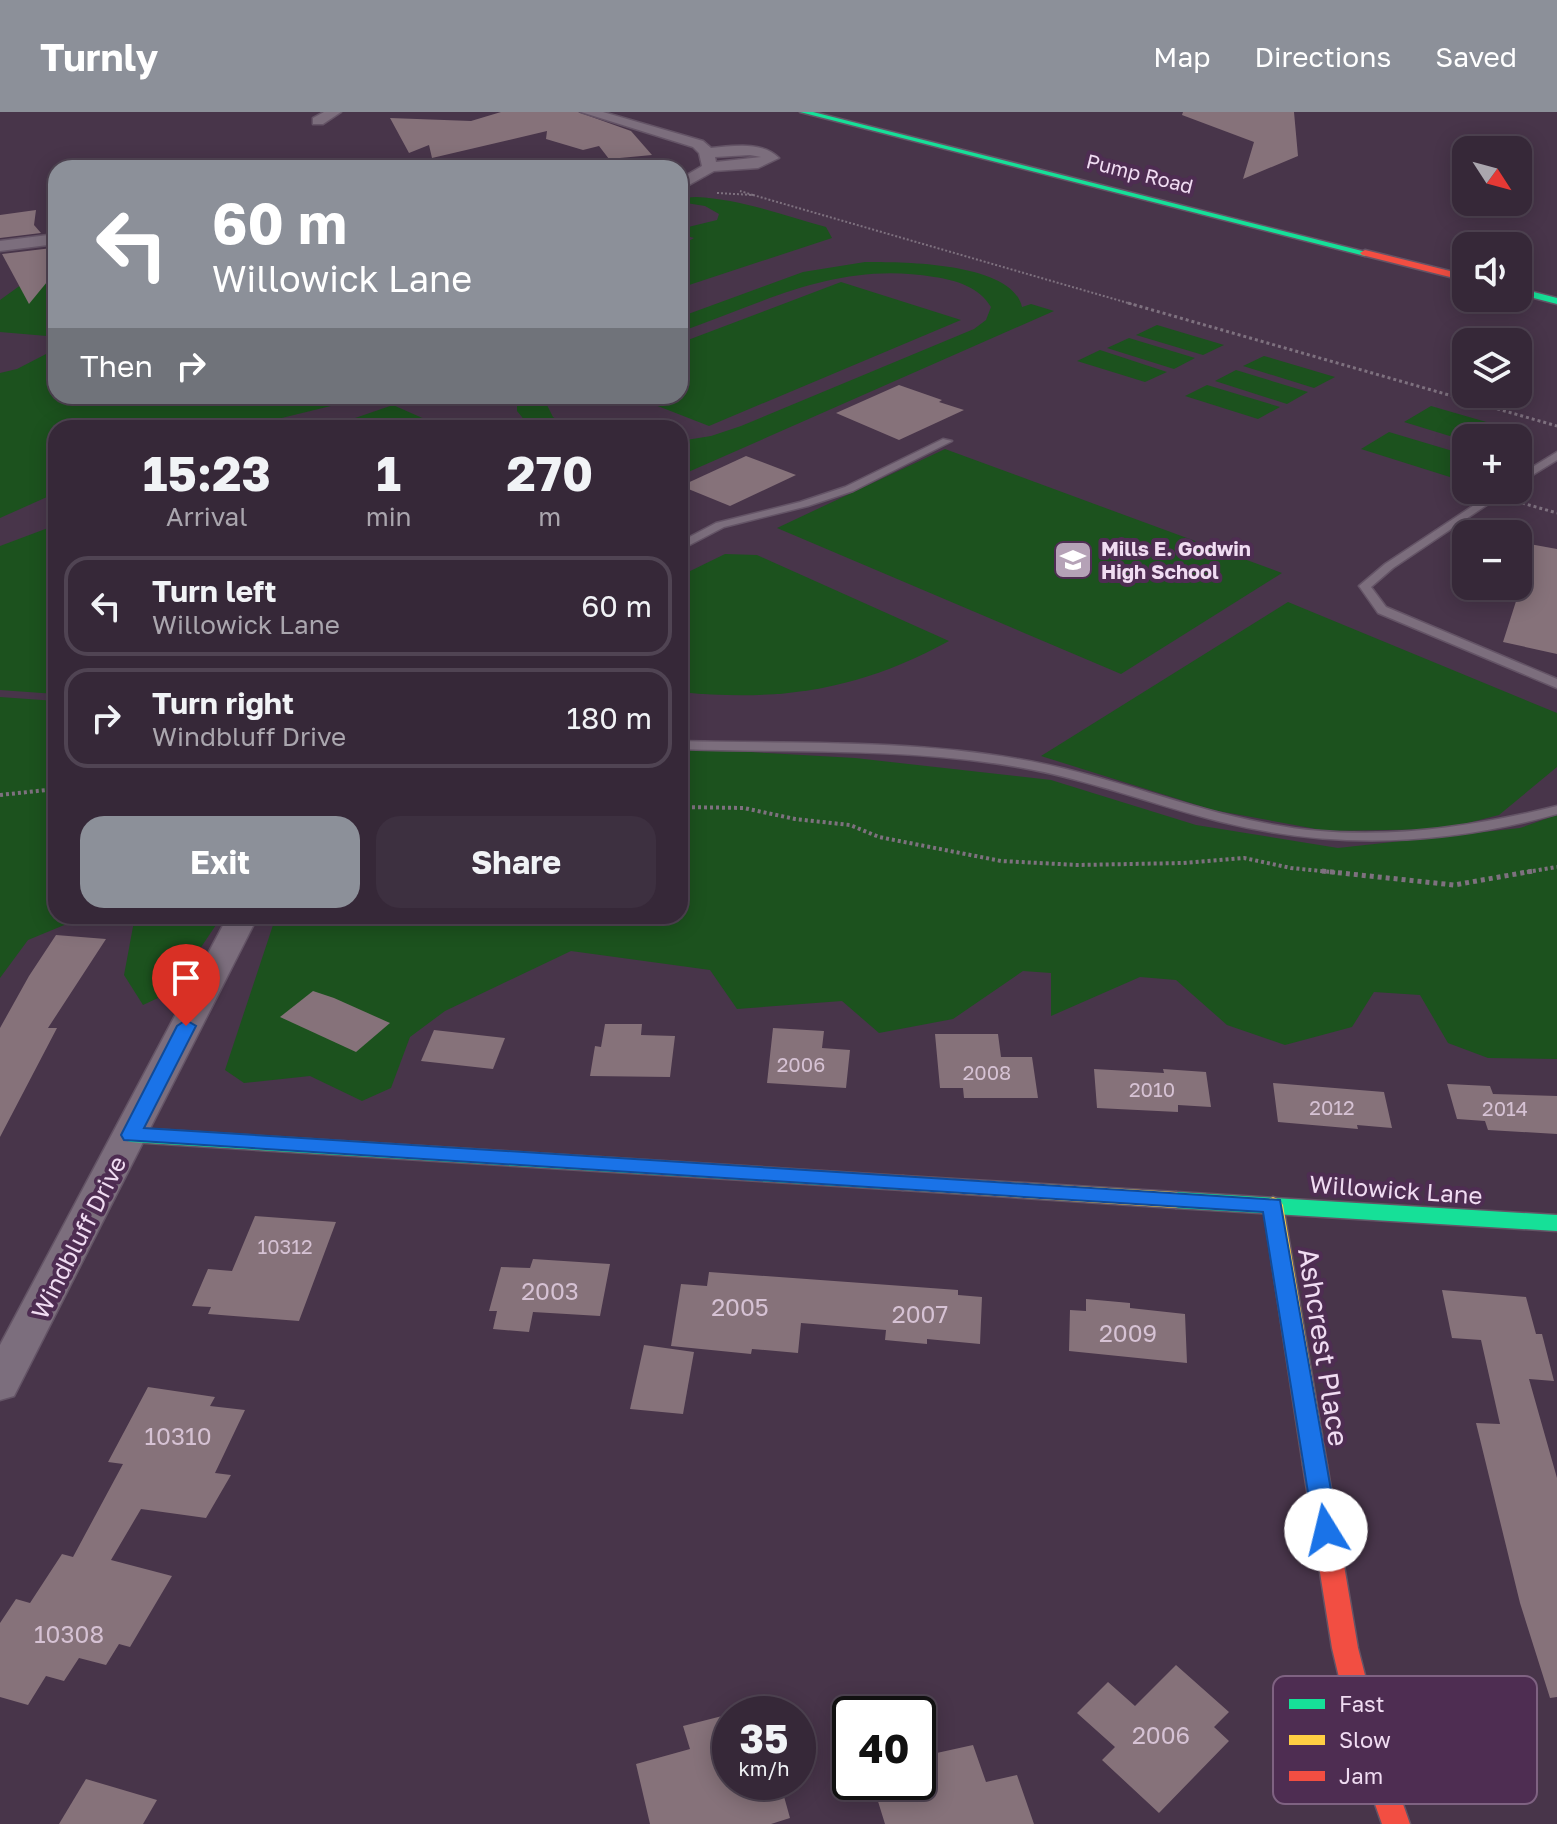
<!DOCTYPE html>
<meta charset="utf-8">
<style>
:root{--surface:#362838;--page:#3d3040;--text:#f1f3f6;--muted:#aaa6ae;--line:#504453;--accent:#8c9099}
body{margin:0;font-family:"Golos Text",sans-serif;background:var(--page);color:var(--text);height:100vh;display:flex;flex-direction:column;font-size:30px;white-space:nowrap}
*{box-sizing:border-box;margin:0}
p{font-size:26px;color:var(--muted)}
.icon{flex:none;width:44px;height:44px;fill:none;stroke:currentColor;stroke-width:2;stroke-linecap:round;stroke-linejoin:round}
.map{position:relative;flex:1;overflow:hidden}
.side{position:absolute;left:48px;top:308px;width:640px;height:504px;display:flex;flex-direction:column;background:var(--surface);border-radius:24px;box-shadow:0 4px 20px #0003,0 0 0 2px var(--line)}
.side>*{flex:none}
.guide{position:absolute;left:48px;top:48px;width:640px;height:244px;border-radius:24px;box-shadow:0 4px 20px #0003,0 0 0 2px var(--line);background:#8c9099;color:#fff;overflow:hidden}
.needle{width:52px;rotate:126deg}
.fabs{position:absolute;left:1452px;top:24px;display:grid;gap:16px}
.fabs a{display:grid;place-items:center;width:80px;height:80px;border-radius:16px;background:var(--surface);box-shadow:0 4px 20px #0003,0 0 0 2px var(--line);font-size:40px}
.speed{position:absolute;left:712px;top:1584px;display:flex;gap:16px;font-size:40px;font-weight:700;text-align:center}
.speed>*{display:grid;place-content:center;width:104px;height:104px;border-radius:50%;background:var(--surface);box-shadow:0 4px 20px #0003,0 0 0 2px var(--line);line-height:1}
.speed small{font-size:20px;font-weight:400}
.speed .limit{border:4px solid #111;border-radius:12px;background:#fff;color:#111}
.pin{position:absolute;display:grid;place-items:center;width:68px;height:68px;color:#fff;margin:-82px -34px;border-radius:50% 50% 50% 0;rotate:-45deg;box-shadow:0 0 8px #0007}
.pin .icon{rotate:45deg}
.me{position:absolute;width:88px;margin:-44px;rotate:351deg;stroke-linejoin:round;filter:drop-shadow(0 0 6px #0008)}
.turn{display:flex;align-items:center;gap:28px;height:168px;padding:0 32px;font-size:36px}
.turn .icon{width:104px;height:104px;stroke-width:2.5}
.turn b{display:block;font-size:56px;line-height:68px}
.then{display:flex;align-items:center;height:76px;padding:0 32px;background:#0003;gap:16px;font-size:30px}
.eta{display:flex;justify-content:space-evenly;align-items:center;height:136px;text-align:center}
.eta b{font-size:48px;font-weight:700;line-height:56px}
.cta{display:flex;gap:16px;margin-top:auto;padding:16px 32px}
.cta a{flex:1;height:92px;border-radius:24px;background:var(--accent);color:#fff;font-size:32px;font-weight:700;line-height:92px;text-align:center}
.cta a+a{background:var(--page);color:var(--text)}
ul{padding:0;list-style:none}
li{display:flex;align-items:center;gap:24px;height:100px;margin:0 16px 12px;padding:0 16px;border:4px solid var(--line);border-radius:24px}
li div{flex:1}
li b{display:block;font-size:30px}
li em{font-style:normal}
header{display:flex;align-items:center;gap:48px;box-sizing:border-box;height:112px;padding:0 40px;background:var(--accent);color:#fff}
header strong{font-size:38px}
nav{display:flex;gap:44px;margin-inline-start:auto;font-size:28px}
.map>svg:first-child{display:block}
</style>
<header>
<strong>Turnly</strong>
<nav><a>Map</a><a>Directions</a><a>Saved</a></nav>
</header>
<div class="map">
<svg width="1557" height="1712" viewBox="0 0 1557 1712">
<rect width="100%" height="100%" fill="#48354a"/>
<!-- green -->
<g fill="#1c521e">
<path d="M696 85C740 87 783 103 826 115L832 126 680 176V134L694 126 680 122V117L717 108 719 102 705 94 680 90 681 86Z"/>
<path d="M865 150C902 150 1012 150 1022 195L1031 192 1054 199 686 361 680 358V329L711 324 741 314 974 217 986 208 991 195C979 175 956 168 934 165 839 149 767 189 680 220V205L803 160Z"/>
<polygon points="25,170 56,170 56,284 372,284 241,316 56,316 56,381 0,406 0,261 17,257 48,241 47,224 0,220 0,188"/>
<polygon points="841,170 961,208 709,314 632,284 680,284 680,231"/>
<polygon points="1157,213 1224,233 1203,243 1136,223"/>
<polygon points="1129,226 1195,246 1174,257 1107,236"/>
<polygon points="1100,238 1167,260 1145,270 1077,249"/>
<polygon points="1264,244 1335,265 1314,276 1243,254"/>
<polygon points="1236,258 1308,280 1287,292 1215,269"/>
<polygon points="1207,273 1280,295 1258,307 1185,284"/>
<polygon points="517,284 548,284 546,291 553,305 571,316 531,316 517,299"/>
<polygon points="393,293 445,316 326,316"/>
<polygon points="1431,294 1521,320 1513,326 1466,326 1466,329 1404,310"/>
<polygon points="1389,320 1466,343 1466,358 1453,366 1361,337"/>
<polygon points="945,337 1282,461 1121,562 777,416"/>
<polygon points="56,413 56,582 0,578 0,434"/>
<path d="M725 442 757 443 949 529C859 578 781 590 680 580V464Z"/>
<polygon points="1288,490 1557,601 1557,655 1499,703 1444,717 1327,719 1213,698 1041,644"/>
<polygon points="0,585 56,589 56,804 86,804 28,828 0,866"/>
<polygon points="680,636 855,646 1051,668 1196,713 1338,736 1520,716 1557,703 1557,947 1488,946 1448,931 1420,883 1374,880 1352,915 1285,933 1227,913 1176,868 1140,865 1051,904 1051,861 1023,859 953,907 879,921 842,889 737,897 710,858 571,839 445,899 410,925 391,976 362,989 310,964 244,971 225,958 276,804 680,804"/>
<polygon points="135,804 222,804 171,880 143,893 124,863"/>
</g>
<!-- building -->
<g fill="#86727a">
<polygon points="501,0 578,0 631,19 652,43 609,47 599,34 583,38 546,27 547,19 432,46 429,33 409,41 390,6 471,9"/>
<polygon points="1183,0 1294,0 1298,44 1243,67 1254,30 1182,3"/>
<polygon points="36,98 34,113 41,121 0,126 0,103"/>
<polygon points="52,136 56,141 56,159 29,192 2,142"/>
<polygon points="899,273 942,288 939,290 964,298 899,328 836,301"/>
<polygon points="746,344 796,363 730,394 681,374"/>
<polygon points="1518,430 1557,437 1557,542 1503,530 1518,483"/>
<polygon points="56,823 106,827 48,916 57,916 0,1025 0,916 29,864"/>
<polygon points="313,879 334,886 390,911 356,940 280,905"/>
<polygon points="605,912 642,912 641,923 675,924 670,965 590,964 595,934 601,935"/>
<polygon points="773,916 824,919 822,936 850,938 846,976 767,971"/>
<polygon points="434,918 505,926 493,957 421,949"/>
<polygon points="935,922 998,922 1001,945 1032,945 1038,986 964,986 963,976 940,976"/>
<polygon points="1094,957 1164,961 1163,957 1206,960 1211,995 1178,993 1178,1000 1097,996"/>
<polygon points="1273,971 1384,980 1392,1016 1357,1013 1358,1017 1278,1010"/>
<polygon points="1447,972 1490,974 1493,982 1557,984 1557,1022 1488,1018 1485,1009 1457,1007"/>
<polygon points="255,1104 336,1110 299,1209 208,1202 211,1195 192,1194 208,1157 232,1159"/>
<polygon points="533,1147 610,1152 600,1204 533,1200 529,1220 493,1217 497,1199 489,1199 501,1155 530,1156"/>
<polygon points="709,1160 958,1178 958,1183 982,1185 980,1232 927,1227 927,1232 885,1228 886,1218 801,1211 798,1241 752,1237 751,1242 671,1234 681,1172 707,1174"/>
<polygon points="1442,1178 1526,1185 1536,1222 1542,1222 1554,1269 1529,1267 1557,1366 1557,1585 1550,1586 1520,1491 1476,1311 1500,1312 1481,1228 1452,1226"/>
<polygon points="1086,1187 1130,1191 1130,1196 1185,1202 1187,1251 1069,1239 1070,1198 1086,1199"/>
<polygon points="644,1233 694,1240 683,1302 630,1297"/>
<polygon points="148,1275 215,1285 210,1294 245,1298 215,1361 231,1363 206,1406 141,1397 111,1448 172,1464 130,1535 119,1532 106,1553 79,1546 64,1569 46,1564 28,1593 0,1585 0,1511 16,1487 30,1491 62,1442 73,1445 123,1352 108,1350"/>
<polygon points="1176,1553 1229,1600 1214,1615 1229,1629 1159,1701 1102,1648 1115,1635 1077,1601 1108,1570 1135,1594"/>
<polygon points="730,1602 730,1670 780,1670 790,1706 771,1712 650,1712 636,1652 690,1637 683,1614"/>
<polygon points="973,1633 986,1670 1017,1663 1034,1712 885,1712 872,1670 918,1670 918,1661 928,1659 923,1644"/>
<polygon points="86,1667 157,1688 143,1712 59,1712"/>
</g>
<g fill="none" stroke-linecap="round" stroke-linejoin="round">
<!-- lane casing -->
<g stroke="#645466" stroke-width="3">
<g id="lane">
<polygon points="943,327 952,329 853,379 808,394 724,415 680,438 680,430 716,411 800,390 845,375"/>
<polygon points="1557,340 1557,348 1518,372 1518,364"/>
<polygon points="1497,378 1509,378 1393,456 1371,475 1386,495 1557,567 1557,576 1378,501 1359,474 1385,452"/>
<path d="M680 629C794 632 904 627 1018 647 1102 661 1180 695 1264 711 1363 731 1460 718 1557 694V702C1445 733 1336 738 1222 710 1154 693 1088 667 1018 655 904 635 794 641 680 637Z"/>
</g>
</g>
<!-- street casing -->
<g stroke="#645466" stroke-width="3">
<g id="street">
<polygon points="324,0 341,0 323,12 313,12 313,6"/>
<path d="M581 0H603L703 29 711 36C734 34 762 29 779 46L758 56 714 59 680 78V67L702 54 699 41 693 35ZM750 43 761 45 716 50 715 45Z"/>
<polygon points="56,122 56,132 0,139 0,129"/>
<polygon points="228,804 257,806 14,1284 0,1288 0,1233"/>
</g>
</g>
<!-- fast casing -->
<g stroke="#645466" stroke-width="3">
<g id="fast">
<polygon points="800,0 813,0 1370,141 1365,144"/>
<polygon points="1518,176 1557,186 1557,192 1518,182"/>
<polygon points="131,1016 903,1064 910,1066 913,1071 910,1076 903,1078 131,1030 124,1028 121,1023 124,1018"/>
<polygon points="1176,1080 1557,1103 1557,1119 1176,1096 1169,1093 1166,1088 1169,1083"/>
</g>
</g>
<!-- slow casing -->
<g stroke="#645466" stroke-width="3">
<g id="slow">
<polygon points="903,1064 1176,1080 1183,1083 1186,1088 1183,1093 1176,1096 903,1078 896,1076 893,1071 896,1066"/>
<polygon points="1273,1085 1280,1088 1283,1093 1327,1353 1323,1360 1315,1363 1307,1360 1303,1353 1263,1093 1266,1088"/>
</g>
</g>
<!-- jam casing -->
<g stroke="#645466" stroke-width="3">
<g id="jam">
<polygon points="1365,138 1466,163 1466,169 1362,143 1360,141"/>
<polygon points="1315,1343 1323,1346 1327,1353 1358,1536 1385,1641 1410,1712 1382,1712 1357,1641 1332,1536 1303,1353 1307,1346"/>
</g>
</g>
<!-- path-far3 -->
<g stroke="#7e717f" stroke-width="2" stroke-dasharray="2 2" stroke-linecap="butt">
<polyline points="717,81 753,83 740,79"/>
<polyline points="753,83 1135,193"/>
</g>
<!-- path-far2 -->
<g stroke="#7e717f" stroke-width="3" stroke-dasharray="3 3" stroke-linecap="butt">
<polyline points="1128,191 1557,314"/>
<polyline points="1522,391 1557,401"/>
</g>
<!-- path-far1 -->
<g stroke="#7e717f" stroke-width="4" stroke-dasharray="3 3" stroke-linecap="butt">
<polyline points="0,683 56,677"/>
<polyline points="680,695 744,696 795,707 850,713 879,725 1001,749 1078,753 1183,751 1244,746 1291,756 1341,761"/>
<polyline points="1521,761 1557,755"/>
</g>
<!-- path -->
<polyline stroke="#7e717f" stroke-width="5" stroke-dasharray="4 4" stroke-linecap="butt" points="1322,759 1454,773 1533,759"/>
<!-- lane -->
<use href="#lane" fill="#7c6e7d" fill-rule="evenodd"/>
<!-- street -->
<use href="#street" fill="#7c6e7d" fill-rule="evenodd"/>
<!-- fast -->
<use href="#fast" fill="#16e098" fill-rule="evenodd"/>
<!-- slow -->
<use href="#slow" fill="#ffcf43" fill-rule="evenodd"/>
<!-- jam -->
<use href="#jam" fill="#f24e42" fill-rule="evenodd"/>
</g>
<!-- route -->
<polygon fill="#1a73e8" stroke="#114b97" stroke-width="2" points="186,908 196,914 144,1016 1280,1088 1338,1418 1335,1426 1326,1429 1317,1426 1314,1418 1263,1100 124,1028 121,1023 177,914"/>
<!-- icons -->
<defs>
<g id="school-square" transform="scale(2)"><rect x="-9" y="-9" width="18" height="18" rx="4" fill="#b5a2b7" stroke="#4e2d52"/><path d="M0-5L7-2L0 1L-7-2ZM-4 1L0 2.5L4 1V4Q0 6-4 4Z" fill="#fff"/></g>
</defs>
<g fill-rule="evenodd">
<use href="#school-square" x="1073" y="448"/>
</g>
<g text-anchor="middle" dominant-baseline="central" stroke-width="8" stroke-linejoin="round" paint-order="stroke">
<!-- far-street labels -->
<g font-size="20" fill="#f0dcf2" stroke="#4e2d52">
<text transform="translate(1140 61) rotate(14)">Pump Road</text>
</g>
<!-- far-poi labels -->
<g font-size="20" font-weight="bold" fill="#f0dcf2" stroke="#4e2d52" text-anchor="start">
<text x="1101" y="436">Mills E. Godwin<tspan x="1101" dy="23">High School</tspan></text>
</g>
<!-- number labels -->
<g font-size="20" fill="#d6c2d4">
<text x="801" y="952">2006</text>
<text x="987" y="960">2008</text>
<text x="1152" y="977">2010</text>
<text x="1332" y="995">2012</text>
<text x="1505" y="996">2014</text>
<text x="285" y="1134">10312</text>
</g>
<!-- street labels -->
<g font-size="24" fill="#f0dcf2" stroke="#4e2d52">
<text transform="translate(1396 1077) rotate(4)">Willowick Lane</text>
<text transform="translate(78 1125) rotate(-63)">Windbluff Drive</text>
</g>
<!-- near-number labels -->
<g font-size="24" fill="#d6c2d4">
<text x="550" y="1178">2003</text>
<text x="740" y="1194">2005</text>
<text x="920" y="1201">2007</text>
<text x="1128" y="1220">2009</text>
<text x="178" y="1323">10310</text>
<text x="69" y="1521">10308</text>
<text x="1161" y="1622">2006</text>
</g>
<!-- near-street labels -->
<g font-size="28" fill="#f0dcf2" stroke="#4e2d52">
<text transform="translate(1324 1235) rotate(81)">Ashcrest Place</text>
</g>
</g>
<!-- legend -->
<rect x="1273" y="1564" width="264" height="128" rx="12" fill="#4e2d52" stroke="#7f6282" stroke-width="2"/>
<rect x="1289" y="1587" width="36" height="10" fill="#16e098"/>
<rect x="1289" y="1623" width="36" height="10" fill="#ffcf43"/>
<rect x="1289" y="1659" width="36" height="10" fill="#f24e42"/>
<g font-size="22" fill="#f0dcf2">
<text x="1339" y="1600">Fast</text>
<text x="1339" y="1636">Slow</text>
<text x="1339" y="1672">Jam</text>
</g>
</svg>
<div class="fabs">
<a><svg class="needle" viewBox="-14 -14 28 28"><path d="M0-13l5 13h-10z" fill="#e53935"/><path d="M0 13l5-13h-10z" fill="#aaa6ae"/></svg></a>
<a><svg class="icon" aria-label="sound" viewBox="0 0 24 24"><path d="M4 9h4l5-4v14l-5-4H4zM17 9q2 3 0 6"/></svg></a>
<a><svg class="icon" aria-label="layers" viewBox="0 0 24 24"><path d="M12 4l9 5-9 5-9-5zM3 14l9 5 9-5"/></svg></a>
<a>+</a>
<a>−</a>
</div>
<div class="speed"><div>35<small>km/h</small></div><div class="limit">40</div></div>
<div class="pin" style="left:186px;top:914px;background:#d93025"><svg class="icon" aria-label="arrive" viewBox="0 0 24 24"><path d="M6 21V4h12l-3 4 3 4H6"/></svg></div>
<svg class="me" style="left:1326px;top:1418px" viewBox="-20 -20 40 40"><circle r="19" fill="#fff"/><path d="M0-13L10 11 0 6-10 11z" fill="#1a73e8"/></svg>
<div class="guide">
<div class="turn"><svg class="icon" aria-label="left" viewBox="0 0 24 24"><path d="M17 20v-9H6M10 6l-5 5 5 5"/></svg><div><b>60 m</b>Willowick Lane</div></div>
<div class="then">Then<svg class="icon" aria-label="right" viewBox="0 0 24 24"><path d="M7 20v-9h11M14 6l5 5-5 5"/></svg></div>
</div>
<section class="side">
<div class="eta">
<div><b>15:23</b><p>Arrival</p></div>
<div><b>1</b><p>min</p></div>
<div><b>270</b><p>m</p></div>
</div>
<ul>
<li><svg class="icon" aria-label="left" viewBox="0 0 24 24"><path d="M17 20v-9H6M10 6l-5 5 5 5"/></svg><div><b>Turn left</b><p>Willowick Lane</p></div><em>60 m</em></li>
<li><svg class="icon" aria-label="right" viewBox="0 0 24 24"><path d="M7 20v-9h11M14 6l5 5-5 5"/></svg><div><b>Turn right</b><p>Windbluff Drive</p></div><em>180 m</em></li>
</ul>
<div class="cta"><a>Exit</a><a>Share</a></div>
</section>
</div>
